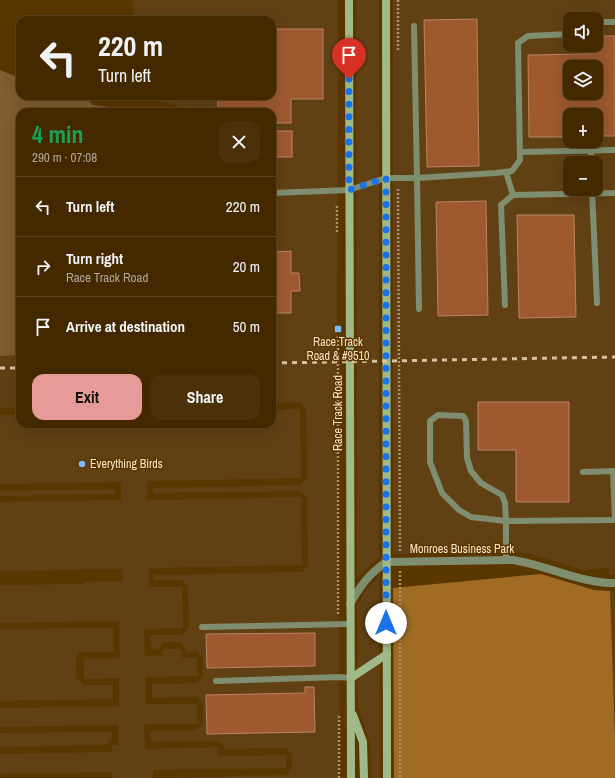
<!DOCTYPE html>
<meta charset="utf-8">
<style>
:root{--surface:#442900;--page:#4b310a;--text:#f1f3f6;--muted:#afa699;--line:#5c4522;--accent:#e69b98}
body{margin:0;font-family:"Archivo Narrow",sans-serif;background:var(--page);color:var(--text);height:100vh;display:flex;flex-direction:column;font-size:15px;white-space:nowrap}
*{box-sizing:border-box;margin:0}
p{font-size:13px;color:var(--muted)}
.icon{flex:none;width:22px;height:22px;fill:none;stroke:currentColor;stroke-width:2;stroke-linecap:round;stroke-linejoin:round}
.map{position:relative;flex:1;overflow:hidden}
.panel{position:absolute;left:16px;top:108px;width:260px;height:320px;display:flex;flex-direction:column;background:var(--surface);border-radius:12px;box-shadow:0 4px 16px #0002,0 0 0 1px var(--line)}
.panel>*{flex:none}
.banner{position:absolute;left:16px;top:16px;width:260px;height:84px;border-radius:12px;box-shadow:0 4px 16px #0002,0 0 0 1px var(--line);background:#442900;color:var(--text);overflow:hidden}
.buttons{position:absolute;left:563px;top:12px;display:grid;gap:8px}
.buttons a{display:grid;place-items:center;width:40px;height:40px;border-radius:8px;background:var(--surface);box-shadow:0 4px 16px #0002,0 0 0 1px var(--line);font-size:20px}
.pin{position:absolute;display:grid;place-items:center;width:34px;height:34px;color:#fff;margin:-41px -17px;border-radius:50% 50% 50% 0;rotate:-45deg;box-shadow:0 0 4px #0007}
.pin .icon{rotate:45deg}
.me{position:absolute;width:44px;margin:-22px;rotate:0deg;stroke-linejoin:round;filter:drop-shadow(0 0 3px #0008)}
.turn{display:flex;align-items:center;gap:14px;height:84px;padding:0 16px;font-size:18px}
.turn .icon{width:52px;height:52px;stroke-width:2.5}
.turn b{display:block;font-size:28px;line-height:34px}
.round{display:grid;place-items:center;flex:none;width:42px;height:42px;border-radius:12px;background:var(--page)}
.summary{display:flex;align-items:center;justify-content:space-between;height:68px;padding:0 16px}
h1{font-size:24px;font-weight:800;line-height:30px;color:#1e9e55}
.action{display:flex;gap:8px;margin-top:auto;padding:8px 16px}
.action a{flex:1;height:46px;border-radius:12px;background:var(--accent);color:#111;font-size:16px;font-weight:800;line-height:46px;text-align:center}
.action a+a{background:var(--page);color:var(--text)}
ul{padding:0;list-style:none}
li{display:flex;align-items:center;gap:12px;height:60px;padding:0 16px;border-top:1px solid var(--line)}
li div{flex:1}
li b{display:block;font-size:15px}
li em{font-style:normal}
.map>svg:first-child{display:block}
</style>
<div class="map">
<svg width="615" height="778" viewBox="0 0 615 778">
<rect width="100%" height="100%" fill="#5b3700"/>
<!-- built -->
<g fill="#614014" fill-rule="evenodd">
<polygon points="133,0 338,0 337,440 340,778 159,778 286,775 292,768 292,755 286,748 225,749 225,747 219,741 151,742 150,731 197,730 203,723 203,704 197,697 152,698 152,684 197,683 203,676 203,658 197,651 187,652 187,649 181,642 163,642 157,649 151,649 150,635 183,635 189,627 188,587 182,580 155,580 155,575 302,572 308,565 307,497 301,491 153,493 153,488 301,485 307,478 306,409 300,402 272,403 272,112 186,112 185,108 141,97 141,96 272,96 272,20 135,20"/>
<polygon points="356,0 379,0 379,558 371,564 357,577"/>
<path d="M393 0H615V575H609V568L584 570 530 554 514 552 393 554ZM570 19H596V45H570ZM570 67H596V93H570ZM570 115H596V141H570ZM570 163H596V189H570Z"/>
<polygon points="20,355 20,407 0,408 0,356"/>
<polygon points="300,409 301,478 147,481 147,500 301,497 302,565 149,568 149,587 182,587 183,628 144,629 145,656 163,656 163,649 181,649 182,658 197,658 197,676 146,677 146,704 197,704 197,724 144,724 145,749 219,747 219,756 286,755 286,768 153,770 153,778 113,778 112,772 0,774 0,754 112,752 112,745 118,745 118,725 0,727 0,708 119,706 119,678 84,679 84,659 120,658 119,621 0,623 0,585 84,584 85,582 123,581 122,569 0,571 0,502 121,500 121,482 0,484 0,415 20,414 20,424 272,424 272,410"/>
<polygon points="115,489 115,494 0,496 0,491"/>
<polygon points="379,576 380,778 371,778 370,742 358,707 357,606 367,589"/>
<polygon points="610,591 615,591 615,717 614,717"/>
<polygon points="113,628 114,652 80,652 76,658 76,677 83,685 113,685 113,699 0,701 0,629"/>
<polygon points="112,732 112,738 106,745 0,747 0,733"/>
</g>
<!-- green -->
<polygon fill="#815d30" points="0,70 20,78 20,96 84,96 93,105 154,112 20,112 20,355 0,356"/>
<!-- forest -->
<polygon fill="#a06c25" points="541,574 594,590 610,591 615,738 615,778 394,778 393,588"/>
<!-- building -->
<g fill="#9e592f" stroke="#bb8464" fill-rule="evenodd">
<polygon points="477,19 479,166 427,167 424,20"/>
<polygon points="272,29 323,29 323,99 291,99 291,123 272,123 272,112 218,112 218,96 272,96"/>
<path d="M596 36H615V136H596V115H570V137H529L528 55 590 54V45H596ZM570 67H596V93H570Z"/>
<rect x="272" y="131" width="20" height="26"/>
<polygon points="486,201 488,315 438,316 436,202"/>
<polygon points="517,215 574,215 576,317 519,318"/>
<polygon points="272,237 275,237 275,252 291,251 291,273 299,273 300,291 291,291 291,313 275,313 275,321 272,321"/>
<polygon points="478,402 569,402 569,502 516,502 516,450 478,450"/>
<polygon points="315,633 315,666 207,668 206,634"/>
<polygon points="305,687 314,687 315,732 207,734 206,695 305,693"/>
</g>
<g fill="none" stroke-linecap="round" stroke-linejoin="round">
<!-- path -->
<g stroke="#ad9069" stroke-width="2.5" stroke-dasharray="2 2" stroke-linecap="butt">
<polyline points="398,0 398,50"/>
<polyline points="398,189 400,552"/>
<polyline points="337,206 337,233"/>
<polyline points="338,336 338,615"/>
<polyline points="400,571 400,778"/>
<polyline points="339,778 339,714"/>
</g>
<!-- service -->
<g stroke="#7e8e6f" stroke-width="6">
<polyline points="596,22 615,22"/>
<polyline points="591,151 591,163"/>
<polyline points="520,152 615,150"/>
<polyline points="506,172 513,195 615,193"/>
<polyline points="592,189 597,303"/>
<polyline points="272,193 349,190 386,178 417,178 414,26"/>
<polyline points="505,305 501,205 513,195"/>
<polyline points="419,309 417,178 496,173 512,171 520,160 518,43 528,36 570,34"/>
<polygon points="438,415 463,416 466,421 467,458 471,471 481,483 502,495 505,503 506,521 471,517 459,510 442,493 430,462 430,421"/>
<polyline points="583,472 613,471 615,519"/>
<polyline points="506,560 506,521 615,520"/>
<polyline points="202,627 351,624"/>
<polyline points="216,681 339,677 351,678"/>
</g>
<!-- minor -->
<path stroke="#7e8e6f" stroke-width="8" d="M350 604C361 585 368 575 386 562L513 560C546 565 583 584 615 583"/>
<!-- secondary -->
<g stroke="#9fb988" stroke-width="8">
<polyline points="349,0 351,778"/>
<polyline points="386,0 387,778"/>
<polyline points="351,678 387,654"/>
<polyline points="353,715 363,742 364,778"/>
</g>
<!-- rail -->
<g stroke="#d9c1a2" stroke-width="3" stroke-dasharray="5 5" stroke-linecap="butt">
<polyline points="272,363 615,357"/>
<polyline points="0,368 20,368"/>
</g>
</g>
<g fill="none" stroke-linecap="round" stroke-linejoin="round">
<!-- route -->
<polyline stroke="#1a73e8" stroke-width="7" stroke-dasharray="0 12.6" points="349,79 349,190 386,178 386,623"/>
</g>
<!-- markers -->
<g fill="#81bcfa" stroke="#5b3700" stroke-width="1.5">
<rect x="334" y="325" width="8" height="8" rx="2"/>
<circle cx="82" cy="464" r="4"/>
</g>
<g text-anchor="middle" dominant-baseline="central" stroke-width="3" stroke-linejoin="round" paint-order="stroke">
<!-- poi labels -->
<g font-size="12" fill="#f8e2c9" stroke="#5b3700">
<text x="338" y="342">Race Track<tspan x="338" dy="14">Road &amp; #9510</tspan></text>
<text x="90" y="464" text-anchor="start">Everything Birds</text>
</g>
<!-- street labels -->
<g font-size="12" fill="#f8e2c9" stroke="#5b3700">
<text transform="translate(338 413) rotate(-90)">Race Track Road</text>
<text x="462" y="549">Monroes Business Park</text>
</g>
</g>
</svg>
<div class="buttons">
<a><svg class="icon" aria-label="sound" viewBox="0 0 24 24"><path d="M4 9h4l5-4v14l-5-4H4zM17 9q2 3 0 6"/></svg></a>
<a><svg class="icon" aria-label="layers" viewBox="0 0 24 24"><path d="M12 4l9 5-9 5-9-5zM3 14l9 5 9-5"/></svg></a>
<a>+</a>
<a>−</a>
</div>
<div class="pin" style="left:349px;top:79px;background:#d93025"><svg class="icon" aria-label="arrive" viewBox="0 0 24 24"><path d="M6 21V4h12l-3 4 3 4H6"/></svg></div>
<svg class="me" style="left:386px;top:623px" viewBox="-20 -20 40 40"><circle r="19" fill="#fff"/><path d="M0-13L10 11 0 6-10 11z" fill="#1a73e8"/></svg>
<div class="banner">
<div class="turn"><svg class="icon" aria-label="left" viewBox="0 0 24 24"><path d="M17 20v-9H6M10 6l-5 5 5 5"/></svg><div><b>220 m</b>Turn left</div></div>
</div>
<section class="panel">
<div class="summary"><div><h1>4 min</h1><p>290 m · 07:08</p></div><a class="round"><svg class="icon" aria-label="close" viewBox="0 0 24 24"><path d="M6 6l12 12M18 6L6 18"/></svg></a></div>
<ul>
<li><svg class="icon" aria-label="left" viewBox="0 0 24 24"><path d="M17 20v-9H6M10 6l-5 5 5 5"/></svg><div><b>Turn left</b></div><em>220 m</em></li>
<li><svg class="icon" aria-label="right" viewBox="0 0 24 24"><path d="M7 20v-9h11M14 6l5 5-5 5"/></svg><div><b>Turn right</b><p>Race Track Road</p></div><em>20 m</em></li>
<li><svg class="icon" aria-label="arrive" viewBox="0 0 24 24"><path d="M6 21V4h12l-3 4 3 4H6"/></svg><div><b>Arrive at destination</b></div><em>50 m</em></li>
</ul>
<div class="action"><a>Exit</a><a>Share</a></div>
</section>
</div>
